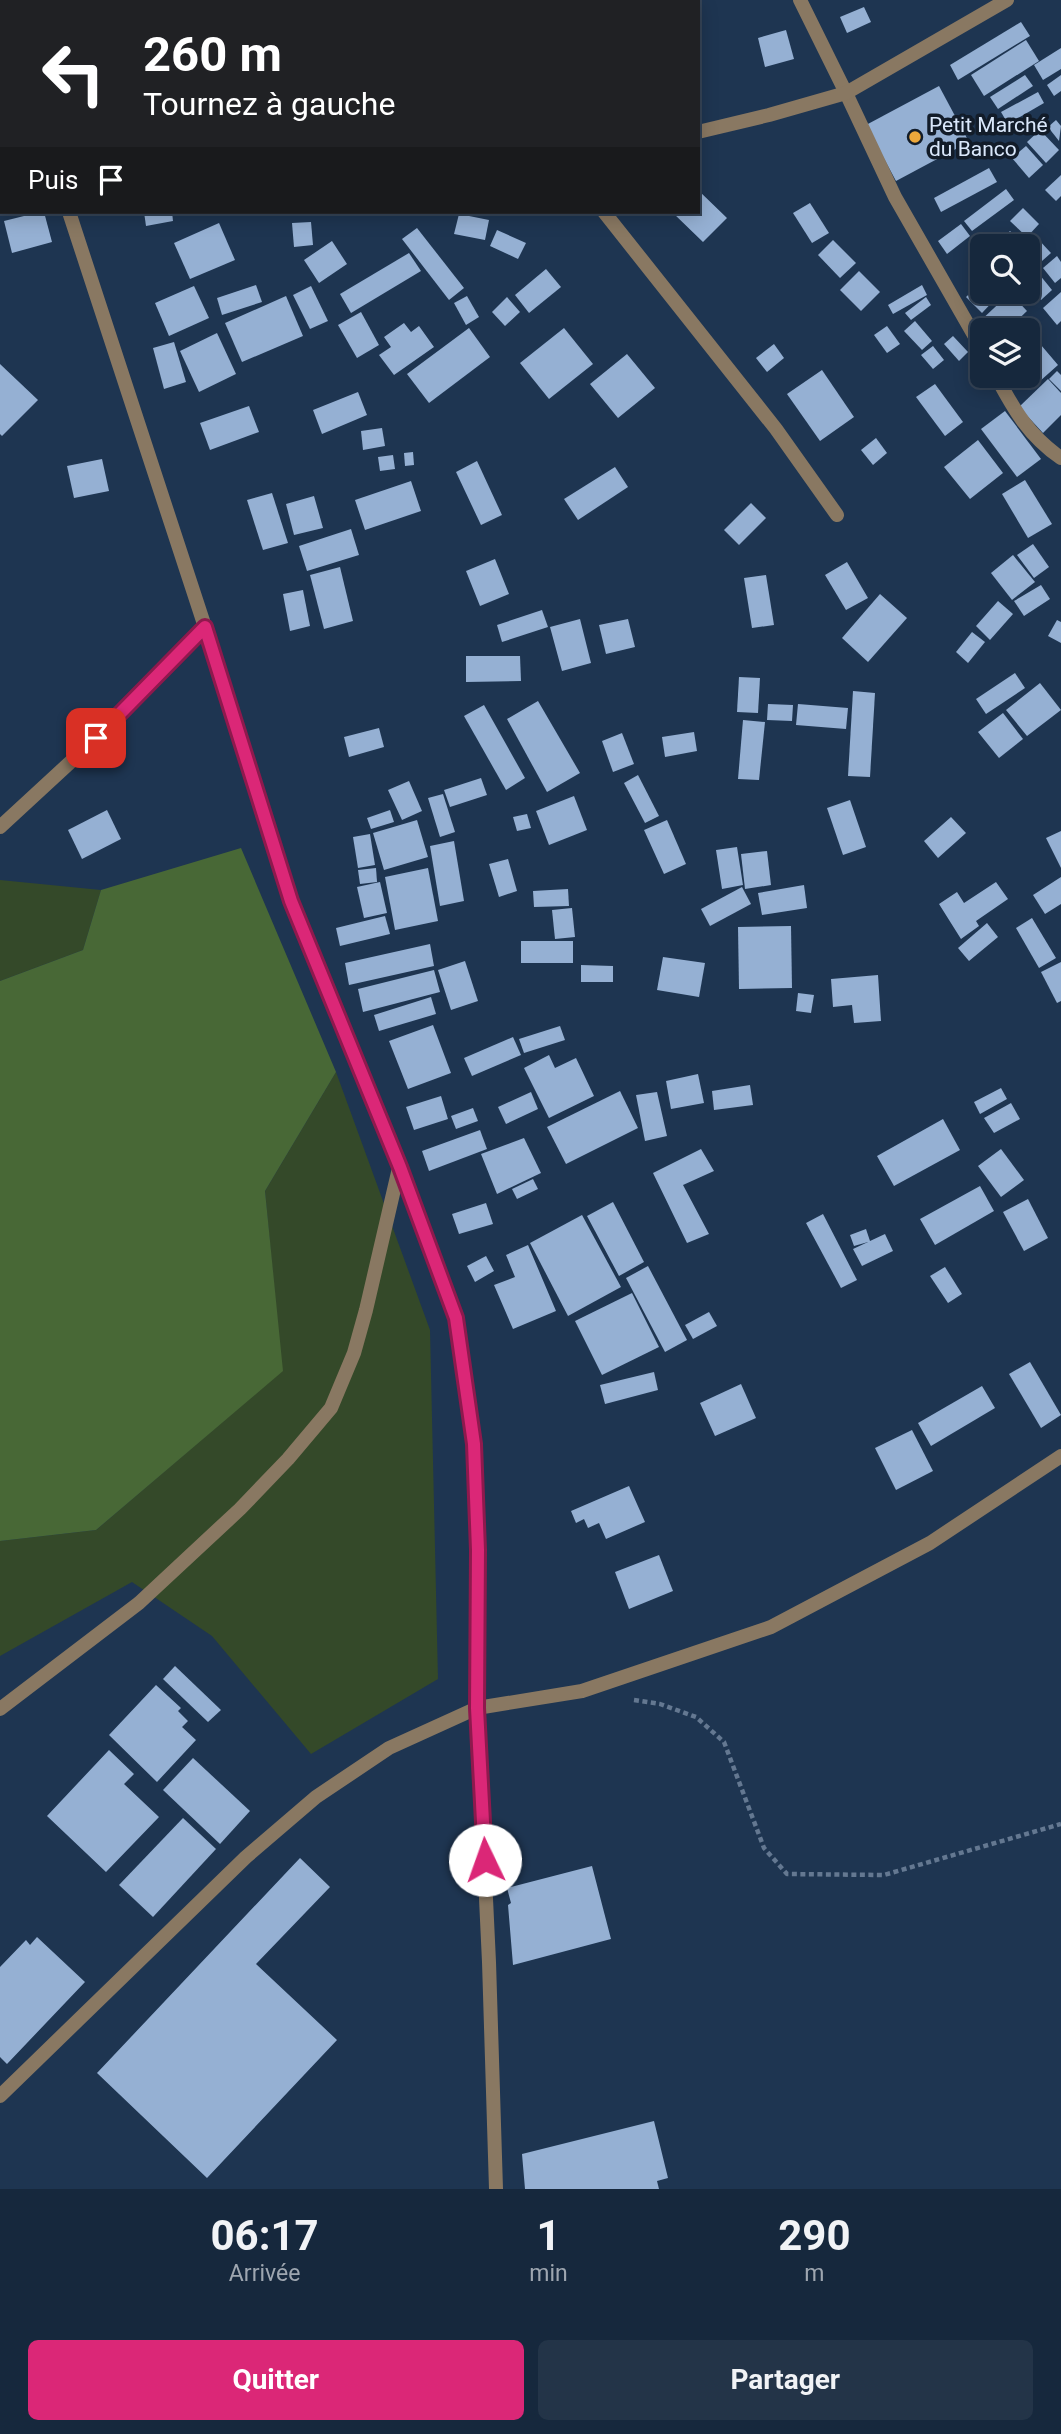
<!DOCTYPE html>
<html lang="fr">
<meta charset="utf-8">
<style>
:root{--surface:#16283d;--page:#233448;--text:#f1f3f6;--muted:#9ea6b0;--line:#354457;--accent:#db2777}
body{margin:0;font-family:Roboto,sans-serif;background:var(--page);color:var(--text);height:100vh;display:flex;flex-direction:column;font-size:26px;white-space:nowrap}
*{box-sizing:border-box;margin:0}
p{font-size:23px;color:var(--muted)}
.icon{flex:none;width:38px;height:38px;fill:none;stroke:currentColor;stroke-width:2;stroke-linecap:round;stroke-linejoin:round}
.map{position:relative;height:2189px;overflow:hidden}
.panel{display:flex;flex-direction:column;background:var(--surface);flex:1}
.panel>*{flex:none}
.top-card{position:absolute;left:0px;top:0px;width:700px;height:214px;box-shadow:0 4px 18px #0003,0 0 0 2px var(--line);background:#202124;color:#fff;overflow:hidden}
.tools{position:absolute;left:970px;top:234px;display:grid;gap:14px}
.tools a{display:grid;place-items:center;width:70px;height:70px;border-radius:10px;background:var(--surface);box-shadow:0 4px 18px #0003,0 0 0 2px var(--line);font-size:35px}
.pin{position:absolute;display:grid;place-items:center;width:60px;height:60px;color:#fff;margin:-30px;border-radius:14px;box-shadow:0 4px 10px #0006}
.me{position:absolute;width:77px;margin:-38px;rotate:357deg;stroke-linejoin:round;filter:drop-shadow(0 0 5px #0008)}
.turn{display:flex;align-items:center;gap:24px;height:147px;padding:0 28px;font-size:32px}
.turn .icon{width:91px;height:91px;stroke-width:2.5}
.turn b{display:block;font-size:49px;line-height:60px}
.then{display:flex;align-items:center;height:66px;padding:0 28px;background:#0003;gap:14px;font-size:26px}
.eta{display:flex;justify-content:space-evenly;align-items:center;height:119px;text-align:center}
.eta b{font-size:42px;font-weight:700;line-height:49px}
.button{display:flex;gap:14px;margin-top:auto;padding:14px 28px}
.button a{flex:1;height:80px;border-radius:10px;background:var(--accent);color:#fff;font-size:28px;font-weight:700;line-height:80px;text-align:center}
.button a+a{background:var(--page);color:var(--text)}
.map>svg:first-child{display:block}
</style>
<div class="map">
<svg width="1061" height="2189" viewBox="0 0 1061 2189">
<rect width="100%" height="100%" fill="#1e3551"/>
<!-- green -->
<g fill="#344929">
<polygon points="0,880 101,890 83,950 0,981"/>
<polygon points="336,1072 430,1330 438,1679 311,1754 212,1636 132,1582 0,1656 0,1541 96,1530 282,1371 265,1191"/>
</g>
<!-- forest -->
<polygon fill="#486836" points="241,848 336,1072 265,1191 283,1371 96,1530 0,1541 0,981 83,950 101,890"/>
<!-- building -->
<g fill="#95b0d3">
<polygon points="864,7 871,22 847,33 840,17"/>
<polygon points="1021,22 1030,36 958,80 950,65"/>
<polygon points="786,30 794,59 765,67 758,38"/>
<polygon points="1026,40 1039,61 984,96 971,75"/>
<polygon points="1061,48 1061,69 1043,80 1034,65"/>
<polygon points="1025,75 1033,86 998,109 990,97"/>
<polygon points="1061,75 1061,91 1054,96 1047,85"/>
<polygon points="939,86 969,142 896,181 866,125"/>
<polygon points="1038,92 1044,103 1008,124 1001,112"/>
<polygon points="1056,120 1061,126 1059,141 1048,127"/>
<polygon points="1040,130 1059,150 1046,163 1027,142"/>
<polygon points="1026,146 1043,165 1029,178 1012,158"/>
<polygon points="989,168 997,182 941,212 934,198"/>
<polygon points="1061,175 1061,196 1056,201 1045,190"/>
<polygon points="1006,189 1014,200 972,231 964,221"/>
<polygon points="698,190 727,218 703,242 673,213 698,212"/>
<polygon points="810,203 829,233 812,243 793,213"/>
<polygon points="1023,208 1039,224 1027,237 1010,221"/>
<polygon points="40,212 44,212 52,242 12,253 4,221"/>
<polygon points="144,212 172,212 173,221 146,226"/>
<polygon points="459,214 489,220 485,240 454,234"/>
<polygon points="311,222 313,245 294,247 292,223"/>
<polygon points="219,223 235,260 190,279 174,243"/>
<polygon points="961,224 970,236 947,254 938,241"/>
<polygon points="417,228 464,288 449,300 402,239"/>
<polygon points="497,230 526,243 518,259 490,246"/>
<polygon points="1010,231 1022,243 1018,247 994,247"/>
<polygon points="1037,238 1051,253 1042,261 1028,246"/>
<polygon points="833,240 856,263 840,278 818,255"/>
<polygon points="332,241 347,264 319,283 304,260"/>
<polygon points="409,253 421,271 351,313 340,294"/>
<polygon points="1027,253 1036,261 1027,271"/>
<polygon points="1057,256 1061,262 1061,278 1055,283 1043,268"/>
<polygon points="546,269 561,287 529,313 515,295"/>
<polygon points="859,271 880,292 861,311 840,290"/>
<polygon points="1039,274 1052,290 1041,300 1027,284"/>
<polygon points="982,282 982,292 997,292 999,295 982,313 966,297"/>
<polygon points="256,285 262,302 222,315 217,298"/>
<polygon points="922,285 927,295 893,314 888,305"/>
<polygon points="194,286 209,318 169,336 155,303"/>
<polygon points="311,286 328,321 310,329 293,295"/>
<polygon points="1061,292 1061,321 1057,325 1043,308"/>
<polygon points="1010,293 1027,311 1006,331 983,331 977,324"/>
<polygon points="286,296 303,336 242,362 225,323"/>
<polygon points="467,296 479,317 466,325 454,303"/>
<polygon points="507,297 520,312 505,326 492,312"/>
<polygon points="926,297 931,305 911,320 905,313"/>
<polygon points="361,312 379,345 357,358 338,325"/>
<polygon points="1032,317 1038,325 1030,332 1023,324"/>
<polygon points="915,321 932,341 922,350 904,331"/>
<polygon points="404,323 411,332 419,326 434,347 394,375 379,355 391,347 384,337"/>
<polygon points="887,326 900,344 887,353 874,335"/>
<polygon points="469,328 490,357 429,403 407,374"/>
<polygon points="564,328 593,364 549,399 520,363"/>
<polygon points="217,333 236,374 199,392 180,351"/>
<polygon points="1030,334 1037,342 1029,349 1027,336"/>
<polygon points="953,336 968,352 959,361 944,344"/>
<polygon points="174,342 186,382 164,389 153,348"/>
<polygon points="774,344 784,358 767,372 756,358"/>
<polygon points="1041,345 1058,365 1030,390 1018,376 1027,376 1027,358"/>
<polygon points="933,346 944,360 933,369 921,355"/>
<polygon points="627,354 655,388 618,418 590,384"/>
<polygon points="0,364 38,400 2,436 0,434"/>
<polygon points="822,370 854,417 820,441 787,394"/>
<polygon points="1057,371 1061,375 1061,391 1049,379"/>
<polygon points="1048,379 1061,393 1061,415 1043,433 1019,407"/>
<polygon points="935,384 963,422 945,436 916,397"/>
<polygon points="358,392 367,415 322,434 313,410"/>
<polygon points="249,406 259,432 210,450 200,423"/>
<polygon points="1005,411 1041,459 1017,477 981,429"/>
<polygon points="382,428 385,446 363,450 361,431"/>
<polygon points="876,438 887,453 873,465 861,450"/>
<polygon points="978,440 1003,473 970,499 944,467"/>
<polygon points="413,452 414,465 405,466 404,453"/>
<polygon points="393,455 395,469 380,471 378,457"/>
<polygon points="102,459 109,491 74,498 67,466"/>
<polygon points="477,461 502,515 481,525 456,472"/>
<polygon points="615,467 628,487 578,520 564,499"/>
<polygon points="1025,480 1052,524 1028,538 1002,494"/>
<polygon points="411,481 421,511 365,530 355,500"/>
<polygon points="272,493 288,543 263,550 247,500"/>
<polygon points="314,496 323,528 294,535 286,504"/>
<polygon points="751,503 766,518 739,545 724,530"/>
<polygon points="351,529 359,555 307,571 299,546"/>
<polygon points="1033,544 1049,567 1034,578 1017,555"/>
<polygon points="1013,555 1035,582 1012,600 991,573"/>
<polygon points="495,559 509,594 480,606 466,571"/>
<polygon points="847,562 868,598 846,610 825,575"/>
<polygon points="340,567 353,621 324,629 310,575"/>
<polygon points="766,575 774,625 752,628 744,578"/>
<polygon points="1041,585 1050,599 1024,616 1014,601"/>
<polygon points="303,590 310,626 290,631 283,594"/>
<polygon points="880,594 907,618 868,662 842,638"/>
<polygon points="998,601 1013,614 990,640 976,626"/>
<polygon points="542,610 548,627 502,642 497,625"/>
<polygon points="580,619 591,663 562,671 550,627"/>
<polygon points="628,619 635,647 606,654 599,625"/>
<polygon points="1057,620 1061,622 1061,643 1048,636"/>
<polygon points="972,632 985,642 968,663 956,652"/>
<polygon points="466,656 520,656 521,681 466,682"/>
<polygon points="1015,673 1025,688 986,714 976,699"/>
<polygon points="739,677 760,678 758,713 737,712"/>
<polygon points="1040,683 1061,710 1027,736 1006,710"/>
<polygon points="853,691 875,693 870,777 848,776"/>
<polygon points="538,701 580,773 547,792 507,719"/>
<polygon points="768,704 793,705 792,721 767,720"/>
<polygon points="798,704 848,708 846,729 796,725"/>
<polygon points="484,705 525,778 506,790 464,716"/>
<polygon points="1003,713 1023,739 999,758 978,732"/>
<polygon points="743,720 765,722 759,780 738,779"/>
<polygon points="379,728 384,747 349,757 344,737"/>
<polygon points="694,732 697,751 665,757 662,737"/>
<polygon points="622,733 634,764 613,772 602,741"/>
<polygon points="638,775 659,816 645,823 624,783"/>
<polygon points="481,778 487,795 450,807 444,790"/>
<polygon points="409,781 422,811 402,820 388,790"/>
<polygon points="443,794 455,832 440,837 428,798"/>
<polygon points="574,796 587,830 549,845 536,811"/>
<polygon points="850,800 866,847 843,855 827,808"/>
<polygon points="107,810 121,839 82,859 68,830"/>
<polygon points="390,810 394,822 371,829 367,818"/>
<polygon points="527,814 531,828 517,831 513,817"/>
<polygon points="951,817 966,833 938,858 924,841"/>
<polygon points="417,820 428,857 384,870 373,833"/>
<polygon points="667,820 686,864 664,874 644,830"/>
<polygon points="1061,831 1061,868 1046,838"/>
<polygon points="370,834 375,865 358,868 353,837"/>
<polygon points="454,841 464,901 440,906 430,846"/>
<polygon points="737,847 743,885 722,889 716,850"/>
<polygon points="767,851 771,885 745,889 741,854"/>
<polygon points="508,859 517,891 499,897 489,864"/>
<polygon points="376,868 377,882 360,884 358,870"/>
<polygon points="428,868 438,921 395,930 385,877"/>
<polygon points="1061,877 1061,904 1045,914 1033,895"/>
<polygon points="380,882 387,913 364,918 357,887"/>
<polygon points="996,882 1008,899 976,921 979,926 961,939 939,904 957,892 964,903"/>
<polygon points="804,885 807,908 762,915 758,893"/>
<polygon points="742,887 751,904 710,926 701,909"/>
<polygon points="568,889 569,906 534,907 533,891"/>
<polygon points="572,908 575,937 555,939 552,910"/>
<polygon points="385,916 390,934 340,946 336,928"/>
<polygon points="1032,918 1056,958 1039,968 1016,928"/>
<polygon points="987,923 998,937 969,961 958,948"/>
<polygon points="791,926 792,988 739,989 738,927"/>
<rect x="521" y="941" width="52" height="22"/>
<polygon points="430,944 434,966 349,985 345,963"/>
<polygon points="663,957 705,963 699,997 657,990"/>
<polygon points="465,961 478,1001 451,1010 438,970"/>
<polygon points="1061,962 1061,1001 1057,1003 1041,972"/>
<polygon points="581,965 613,966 613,982 581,982"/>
<polygon points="434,970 440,992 363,1012 358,989"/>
<polygon points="878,975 881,1021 854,1023 852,1005 833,1007 831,979"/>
<polygon points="798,993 814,995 811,1013 796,1011"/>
<polygon points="431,997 436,1014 379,1031 374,1015"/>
<polygon points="433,1025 451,1073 408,1089 389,1041"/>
<polygon points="560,1026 565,1040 524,1053 519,1039"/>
<polygon points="513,1037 521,1055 472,1076 464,1058"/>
<polygon points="549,1055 555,1068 576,1058 594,1096 549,1118 524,1068"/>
<polygon points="698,1074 704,1103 671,1109 666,1081"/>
<polygon points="750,1085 753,1105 714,1110 712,1091"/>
<polygon points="1001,1088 1007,1099 980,1114 974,1102"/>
<polygon points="620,1091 638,1128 566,1164 547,1127"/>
<polygon points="531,1092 538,1109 506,1124 498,1107"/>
<polygon points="657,1092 667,1136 645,1141 636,1095"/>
<polygon points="441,1096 448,1119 414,1130 406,1107"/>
<polygon points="1011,1103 1020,1119 994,1133 984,1118"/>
<polygon points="473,1108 478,1121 456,1129 451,1116"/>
<polygon points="943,1119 960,1150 894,1186 877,1156"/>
<polygon points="480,1130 487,1149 429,1171 422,1151"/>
<polygon points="524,1138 541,1173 497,1194 481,1154"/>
<polygon points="701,1149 714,1171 683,1185 709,1234 687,1243 653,1173"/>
<polygon points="1001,1149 1024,1180 1001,1197 978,1166"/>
<polygon points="533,1179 538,1189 517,1199 512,1189"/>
<polygon points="980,1186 994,1211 935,1245 920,1219"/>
<polygon points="1028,1199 1048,1238 1024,1251 1003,1212"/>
<polygon points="613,1202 644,1262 619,1276 587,1216"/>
<polygon points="486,1203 493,1224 459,1234 452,1214"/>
<polygon points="823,1214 857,1280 841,1288 806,1223"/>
<polygon points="582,1215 621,1287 568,1316 530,1243"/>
<polygon points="866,1229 870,1241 885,1234 893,1251 862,1266 853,1249 868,1242 854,1246 850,1235"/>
<polygon points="528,1245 556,1311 513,1329 494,1285 515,1277 506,1255"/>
<polygon points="486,1256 494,1271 475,1282 467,1266"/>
<polygon points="648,1266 687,1340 665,1352 626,1278"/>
<polygon points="945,1267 962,1294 948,1303 930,1276"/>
<polygon points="632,1293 659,1347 602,1375 575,1321"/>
<polygon points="709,1312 717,1326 693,1339 685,1325"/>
<polygon points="1030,1362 1061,1415 1041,1428 1009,1374"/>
<polygon points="654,1372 658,1390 605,1404 600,1385"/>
<polygon points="741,1384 756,1418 715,1436 700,1403"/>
<polygon points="982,1386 995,1408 931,1446 918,1423"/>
<polygon points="912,1430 933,1471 896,1490 875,1448"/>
<polygon points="629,1486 645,1522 606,1539 599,1523 588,1528 584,1519 576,1523 571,1511"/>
<polygon points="659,1555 673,1591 629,1609 615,1572"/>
<polygon points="175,1666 221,1710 208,1722 163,1679"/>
<polygon points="156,1685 181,1708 178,1711 188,1721 182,1727 196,1740 157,1782 109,1735"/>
<polygon points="109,1750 134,1774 124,1784 159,1817 106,1872 47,1816"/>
<polygon points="193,1758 250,1811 220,1844 163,1790"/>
<polygon points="183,1818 216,1849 153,1917 119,1885"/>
<polygon points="300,1858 330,1887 256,1964 337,2040 207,2178 97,2073"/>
<polygon points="592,1866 611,1939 513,1965 508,1905 511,1903 507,1888"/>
<polygon points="37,1937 85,1982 7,2064 0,2057 0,1967 26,1940 30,1945"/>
<polygon points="654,2121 668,2178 657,2181 659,2189 525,2189 522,2154"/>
</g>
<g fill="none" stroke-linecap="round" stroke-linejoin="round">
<!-- path -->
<polyline stroke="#647891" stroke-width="4.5" stroke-dasharray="5 3.5" stroke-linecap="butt" points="634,1700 660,1704 696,1717 724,1742 764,1848 787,1874 884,1875 1061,1824"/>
<!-- street -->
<g stroke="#897862" stroke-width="14">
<polyline points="800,0 846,93 895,197 982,349"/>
<polyline points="0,5 2,11"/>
<polyline points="0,129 2,129"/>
<polyline points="698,132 769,115 846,93 1007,0"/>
<polyline points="69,212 205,627 291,901 400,1167 456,1318 474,1444 478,1550 477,1708 489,1962 496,2189"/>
<polyline points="604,212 776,429 837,515"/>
<path d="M996 376C1014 410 1029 436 1061 458"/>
<polyline points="0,827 115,721 205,627"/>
<polyline points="0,1709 139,1603 240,1509 288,1459 331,1408 354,1353 366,1310 399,1168"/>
<polyline points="0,2096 246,1857 316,1797 389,1748 477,1708 582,1691 771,1627 930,1543 1061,1456"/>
</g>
</g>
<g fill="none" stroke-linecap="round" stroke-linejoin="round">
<!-- route casing -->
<g stroke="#8e194d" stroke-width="18">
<polyline id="route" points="96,738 205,627 291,901 400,1167 456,1318 474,1444 478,1550 477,1708 485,1860"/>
</g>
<!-- route -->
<use href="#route" stroke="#db2777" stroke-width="12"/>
</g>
<!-- markers -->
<circle fill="#eda83b" stroke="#121c29" stroke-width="2.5" cx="915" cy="137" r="7"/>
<g text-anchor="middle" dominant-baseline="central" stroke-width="7" stroke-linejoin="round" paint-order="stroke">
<!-- poi labels -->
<g font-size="21" fill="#dae8fb" stroke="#121c29" text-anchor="start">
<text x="929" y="125">Petit Marché<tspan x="929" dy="24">du Banco</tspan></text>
</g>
</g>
</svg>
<div class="tools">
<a><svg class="icon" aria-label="search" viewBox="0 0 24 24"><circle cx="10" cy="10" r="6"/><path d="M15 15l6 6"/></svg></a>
<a><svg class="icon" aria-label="layers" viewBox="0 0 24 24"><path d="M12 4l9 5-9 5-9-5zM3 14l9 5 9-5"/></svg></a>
</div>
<div class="pin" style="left:96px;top:738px;background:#d93025"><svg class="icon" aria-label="arrive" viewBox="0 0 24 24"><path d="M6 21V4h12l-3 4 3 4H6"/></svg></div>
<svg class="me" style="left:485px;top:1860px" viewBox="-20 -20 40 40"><circle r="19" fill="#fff"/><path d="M0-13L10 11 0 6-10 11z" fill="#db2777"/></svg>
<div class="top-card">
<div class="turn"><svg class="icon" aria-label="left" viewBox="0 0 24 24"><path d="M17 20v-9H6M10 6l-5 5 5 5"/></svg><div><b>260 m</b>Tournez à gauche</div></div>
<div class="then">Puis<svg class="icon" aria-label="arrive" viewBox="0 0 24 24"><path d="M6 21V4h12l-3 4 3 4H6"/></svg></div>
</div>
</div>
<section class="panel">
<div class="eta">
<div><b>06:17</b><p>Arrivée</p></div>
<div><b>1</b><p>min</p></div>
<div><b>290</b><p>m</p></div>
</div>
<div class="button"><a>Quitter</a><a>Partager</a></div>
</section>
